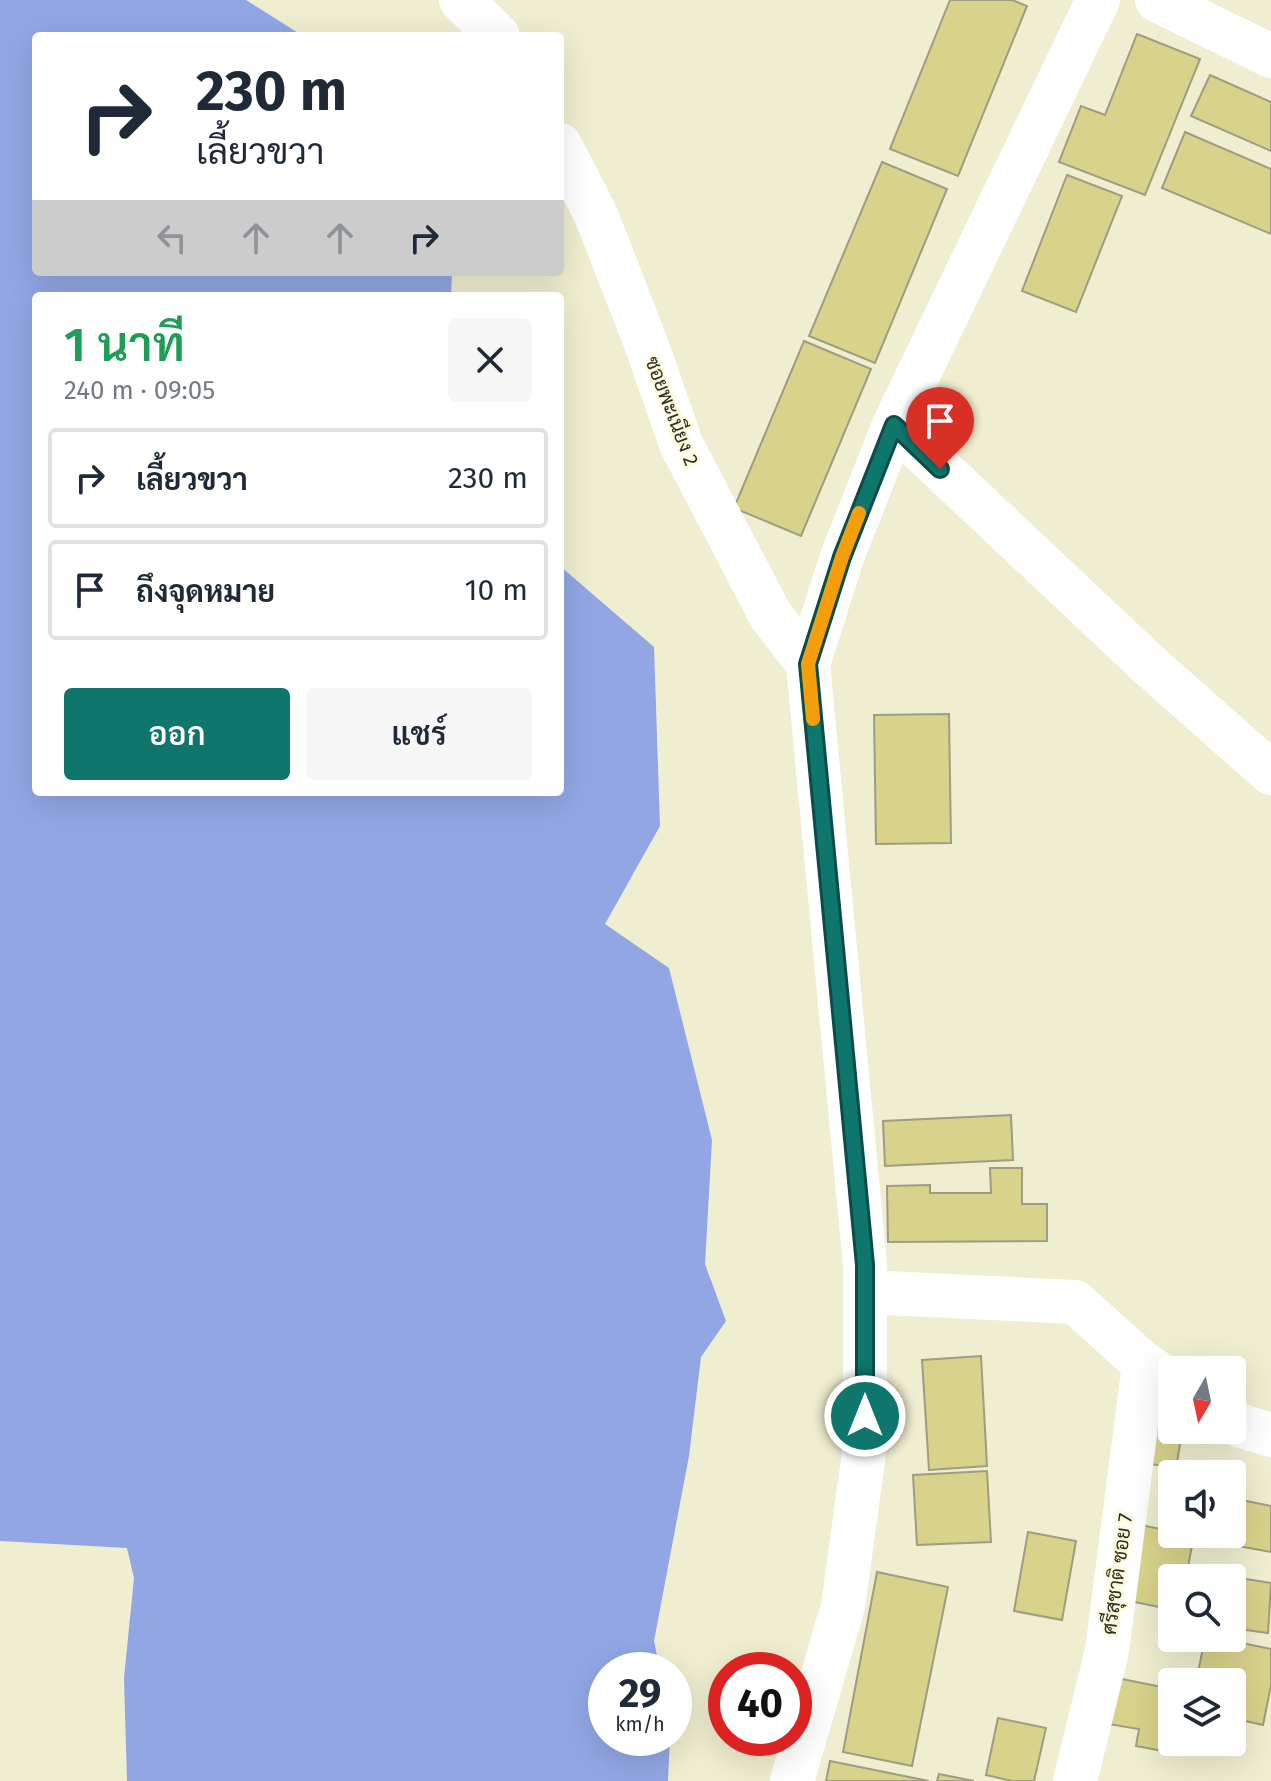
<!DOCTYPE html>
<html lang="th">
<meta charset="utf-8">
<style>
:root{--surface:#fff;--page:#f6f6f7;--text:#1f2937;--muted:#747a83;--line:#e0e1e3;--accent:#0f766e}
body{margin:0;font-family:"Fira Sans",Sarabun,sans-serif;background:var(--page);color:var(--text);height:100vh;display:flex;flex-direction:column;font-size:30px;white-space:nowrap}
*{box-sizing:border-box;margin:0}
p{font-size:26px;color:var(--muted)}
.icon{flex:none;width:44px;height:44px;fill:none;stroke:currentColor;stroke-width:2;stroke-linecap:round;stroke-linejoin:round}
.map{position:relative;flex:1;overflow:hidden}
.side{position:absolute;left:32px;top:292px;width:532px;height:504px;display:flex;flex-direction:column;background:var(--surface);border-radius:8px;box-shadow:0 8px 32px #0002}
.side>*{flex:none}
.top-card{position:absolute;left:32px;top:32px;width:532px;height:244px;border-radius:8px;box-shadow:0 8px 32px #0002;background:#fff;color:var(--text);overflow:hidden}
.needle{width:52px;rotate:189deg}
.fabs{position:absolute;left:1158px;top:1356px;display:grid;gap:16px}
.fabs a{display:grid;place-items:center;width:88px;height:88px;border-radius:8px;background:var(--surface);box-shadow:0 8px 32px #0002;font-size:40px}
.speed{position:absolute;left:588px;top:1652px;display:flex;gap:16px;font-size:40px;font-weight:700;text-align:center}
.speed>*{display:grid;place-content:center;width:104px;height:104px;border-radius:50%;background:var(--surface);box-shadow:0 8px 32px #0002;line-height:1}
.speed small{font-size:20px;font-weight:400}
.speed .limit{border:12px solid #d22;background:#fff;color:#111}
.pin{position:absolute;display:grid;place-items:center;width:68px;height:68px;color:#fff;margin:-82px -34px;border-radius:50% 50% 50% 0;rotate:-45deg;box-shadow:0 0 8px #0007}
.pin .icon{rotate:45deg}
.me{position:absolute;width:88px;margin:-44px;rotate:0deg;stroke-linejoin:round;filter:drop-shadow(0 0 6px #0008)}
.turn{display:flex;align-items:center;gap:28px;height:168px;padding:0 32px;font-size:36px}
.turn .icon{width:104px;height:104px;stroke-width:2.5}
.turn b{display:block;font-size:56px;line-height:68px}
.lanes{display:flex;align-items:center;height:76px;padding:0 32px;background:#0003;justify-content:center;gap:40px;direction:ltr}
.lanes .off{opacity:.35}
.round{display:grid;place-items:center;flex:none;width:84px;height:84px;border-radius:8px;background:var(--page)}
.overview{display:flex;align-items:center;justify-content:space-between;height:136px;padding:0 32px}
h1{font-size:48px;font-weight:600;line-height:60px;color:#1e9e55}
.action{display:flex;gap:16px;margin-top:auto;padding:16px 32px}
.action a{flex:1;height:92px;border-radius:8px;background:var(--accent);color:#fff;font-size:32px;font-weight:600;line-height:92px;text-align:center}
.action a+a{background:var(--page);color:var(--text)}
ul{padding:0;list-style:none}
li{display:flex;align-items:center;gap:24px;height:100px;margin:0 16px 12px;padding:0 16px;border:4px solid var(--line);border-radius:8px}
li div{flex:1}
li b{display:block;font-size:30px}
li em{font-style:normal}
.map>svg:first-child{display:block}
</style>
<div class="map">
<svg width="1271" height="1781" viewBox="0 0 1271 1781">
<rect width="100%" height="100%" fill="#f0eed0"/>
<!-- water -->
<polygon fill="#91a6e3" points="0,0 246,0 303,36 36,36 36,272 452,272 451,296 36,296 36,792 560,792 560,566 654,647 660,826 605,924 669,968 712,1140 705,1264 726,1321 701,1357 689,1456 654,1641 660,1670 606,1670 606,1738 670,1738 668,1781 127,1781 124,1678 134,1578 127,1548 0,1541"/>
<!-- building -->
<g fill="#d9d28b" stroke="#9e9c81" stroke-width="2">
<polygon points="950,0 1012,0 1027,6 958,176 890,149"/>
<polygon points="1137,34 1200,59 1145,195 1059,162 1081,106 1105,115"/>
<polygon points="1210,75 1271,102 1271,151 1191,116"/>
<polygon points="1185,132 1271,169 1271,234 1162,188"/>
<polygon points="882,162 947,189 875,363 809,336"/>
<polygon points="1067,175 1122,196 1076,312 1022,291"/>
<polygon points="804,341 871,369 801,536 734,508"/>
<polygon points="949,714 951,843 876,844 874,715"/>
<polygon points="1011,1115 1013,1160 885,1166 883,1121"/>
<polygon points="990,1168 1022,1168 1022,1204 1047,1204 1047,1241 888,1242 887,1186 930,1185 930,1193 991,1193"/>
<polygon points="981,1356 987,1466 929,1470 922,1360"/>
<polygon points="1144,1426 1182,1432 1176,1468 1138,1462"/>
<polygon points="1170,1469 1197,1474 1172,1474 1172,1515 1162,1513"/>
<polygon points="987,1471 991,1542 917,1545 913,1475"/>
<polygon points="1232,1498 1271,1506 1271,1552 1221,1543 1223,1534 1232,1534"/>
<polygon points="1140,1525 1172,1531 1172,1534 1194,1535 1186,1578 1170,1576 1164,1608 1125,1600"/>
<polygon points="1028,1532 1076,1541 1062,1620 1014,1611"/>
<polygon points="877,1572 948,1587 912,1766 843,1752"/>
<polygon points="1215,1574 1271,1583 1268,1633 1232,1628 1232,1578 1215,1578"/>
<polygon points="1205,1638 1218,1638 1271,1649 1271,1685 1263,1725 1232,1718 1232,1682 1196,1682"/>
<polygon points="1117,1678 1172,1689 1172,1731 1168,1752 1136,1746 1139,1729 1108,1724"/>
<polygon points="998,1718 1046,1728 1034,1781 1012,1781 986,1775"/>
<polygon points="830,1761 929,1781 826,1781"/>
<polygon points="939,1774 974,1781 937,1781"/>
</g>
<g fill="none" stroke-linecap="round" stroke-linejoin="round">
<!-- minor -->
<g stroke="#fff" stroke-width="44">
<polyline points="461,0 498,36"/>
<polyline points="1157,0 1271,56"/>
<polyline points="560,145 596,215 647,346 681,444 771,616 808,664"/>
<polyline points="894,425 1148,664 1271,773"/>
<polyline points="865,1292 1075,1302 1144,1364 1170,1381"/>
<polyline points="1232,1420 1241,1426 1271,1435"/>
<polyline points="792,1781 843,1606 865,1446 865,1265 808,664 842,557 894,425 1098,0"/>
<polyline points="1075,1781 1107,1651 1144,1364"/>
</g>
</g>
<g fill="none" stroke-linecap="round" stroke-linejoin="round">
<!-- route casing -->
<g stroke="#0a4d48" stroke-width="20">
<polyline id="route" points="865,1416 865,1265 808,664 842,557 894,425 940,469"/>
</g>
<!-- route -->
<use href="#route" stroke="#0f766e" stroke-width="14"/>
<!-- slow -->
<polyline stroke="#f59e0b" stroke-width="14" points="813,719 808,664 842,557 859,513"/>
</g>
<g text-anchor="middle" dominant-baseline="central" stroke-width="6" stroke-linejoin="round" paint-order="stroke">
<!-- street labels -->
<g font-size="20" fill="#2f2e23" stroke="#fdfbdd">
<text transform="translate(672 411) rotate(69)">ซอยพะเนียง 2</text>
<text transform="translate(1117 1574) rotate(-82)">ศรีสุชาติ ซอย 7</text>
</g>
</g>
</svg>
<div class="fabs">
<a><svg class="needle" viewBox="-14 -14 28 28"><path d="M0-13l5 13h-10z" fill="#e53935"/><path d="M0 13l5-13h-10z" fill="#747a83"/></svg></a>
<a><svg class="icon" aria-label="sound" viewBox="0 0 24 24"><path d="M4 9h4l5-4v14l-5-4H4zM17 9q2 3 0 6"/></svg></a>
<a><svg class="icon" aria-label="search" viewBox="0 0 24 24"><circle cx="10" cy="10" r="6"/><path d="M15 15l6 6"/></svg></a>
<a><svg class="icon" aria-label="layers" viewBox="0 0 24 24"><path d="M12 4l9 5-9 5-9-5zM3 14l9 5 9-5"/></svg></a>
</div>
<div class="speed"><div>29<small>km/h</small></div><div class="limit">40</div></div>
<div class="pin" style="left:940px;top:469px;background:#d93025"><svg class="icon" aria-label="arrive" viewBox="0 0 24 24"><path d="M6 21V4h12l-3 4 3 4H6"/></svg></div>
<svg class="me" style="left:865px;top:1416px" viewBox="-20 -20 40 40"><circle r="17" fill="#0f766e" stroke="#fff" stroke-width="3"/><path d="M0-11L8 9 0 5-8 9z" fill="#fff"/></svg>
<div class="top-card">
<div class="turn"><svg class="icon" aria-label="right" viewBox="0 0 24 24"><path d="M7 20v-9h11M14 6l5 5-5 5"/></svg><div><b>230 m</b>เลี้ยวขวา</div></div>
<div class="lanes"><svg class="icon off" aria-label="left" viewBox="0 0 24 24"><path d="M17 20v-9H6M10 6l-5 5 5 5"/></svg><svg class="icon off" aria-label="ahead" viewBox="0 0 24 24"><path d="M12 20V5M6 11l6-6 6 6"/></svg><svg class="icon off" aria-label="ahead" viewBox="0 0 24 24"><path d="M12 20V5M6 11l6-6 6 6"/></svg><svg class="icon" aria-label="right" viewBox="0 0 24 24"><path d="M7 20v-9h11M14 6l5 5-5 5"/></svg></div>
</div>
<section class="side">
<div class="overview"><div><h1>1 นาที</h1><p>240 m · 09:05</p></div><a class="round"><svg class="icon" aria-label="close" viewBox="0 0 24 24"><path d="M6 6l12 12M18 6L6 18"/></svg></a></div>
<ul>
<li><svg class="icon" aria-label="right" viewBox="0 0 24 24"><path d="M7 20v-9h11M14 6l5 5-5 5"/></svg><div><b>เลี้ยวขวา</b></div><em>230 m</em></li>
<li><svg class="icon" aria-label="arrive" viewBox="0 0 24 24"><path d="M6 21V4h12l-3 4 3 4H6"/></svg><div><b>ถึงจุดหมาย</b></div><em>10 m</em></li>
</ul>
<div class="action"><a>ออก</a><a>แชร์</a></div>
</section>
</div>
